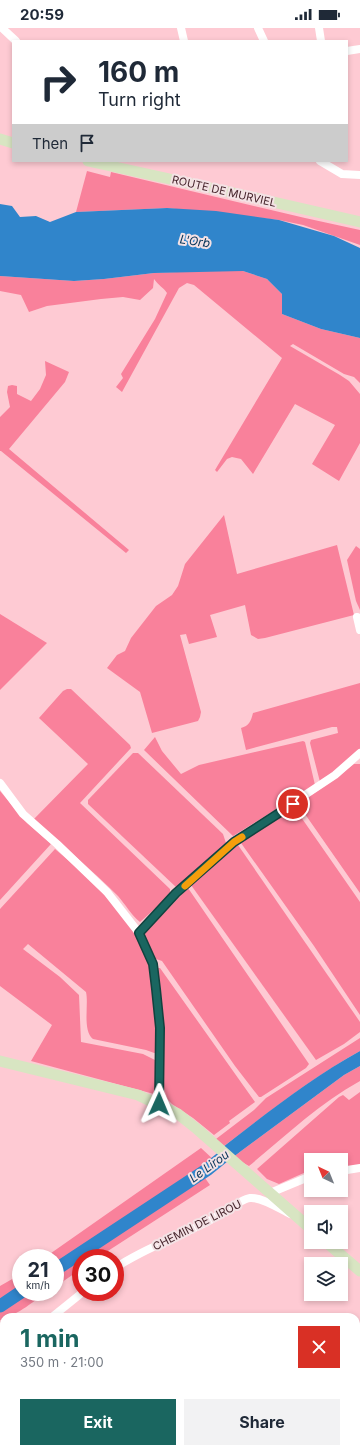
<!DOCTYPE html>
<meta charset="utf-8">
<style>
:root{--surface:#fff;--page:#f2f2f3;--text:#1f2937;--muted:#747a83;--accent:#1a6660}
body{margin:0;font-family:Inter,sans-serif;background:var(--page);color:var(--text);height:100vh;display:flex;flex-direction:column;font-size:15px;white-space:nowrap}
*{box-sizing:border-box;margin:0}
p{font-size:13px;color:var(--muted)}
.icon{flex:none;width:22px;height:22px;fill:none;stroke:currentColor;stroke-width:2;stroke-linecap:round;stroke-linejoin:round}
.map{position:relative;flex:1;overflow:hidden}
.drawer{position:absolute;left:0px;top:1285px;width:360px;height:140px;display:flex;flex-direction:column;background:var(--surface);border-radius:12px 12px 0 0;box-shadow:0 2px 6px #0003}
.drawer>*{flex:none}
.banner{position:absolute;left:12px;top:12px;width:336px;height:122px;border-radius:0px;box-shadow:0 2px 6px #0003;background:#fff;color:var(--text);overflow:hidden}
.needle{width:26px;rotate:317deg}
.buttons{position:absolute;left:304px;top:1125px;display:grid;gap:8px}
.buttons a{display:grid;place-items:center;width:44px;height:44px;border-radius:0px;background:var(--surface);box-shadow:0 2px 6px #0003;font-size:20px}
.speed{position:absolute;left:12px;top:1221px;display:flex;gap:8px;font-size:20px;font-weight:700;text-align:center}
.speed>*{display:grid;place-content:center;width:52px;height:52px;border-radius:50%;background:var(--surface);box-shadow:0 2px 6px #0003;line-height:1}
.speed small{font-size:10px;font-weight:400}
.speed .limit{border:6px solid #d22;background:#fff;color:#111}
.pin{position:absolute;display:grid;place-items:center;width:34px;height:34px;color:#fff;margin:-17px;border:2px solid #fff;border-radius:50%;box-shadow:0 1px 4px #0007}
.me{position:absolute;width:44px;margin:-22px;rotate:1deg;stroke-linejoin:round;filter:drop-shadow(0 0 3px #0008)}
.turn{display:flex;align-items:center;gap:14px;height:84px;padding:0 20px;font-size:18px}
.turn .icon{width:52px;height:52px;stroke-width:2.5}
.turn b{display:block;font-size:28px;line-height:34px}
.then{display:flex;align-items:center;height:38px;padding:0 20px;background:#0003;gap:8px;font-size:15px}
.round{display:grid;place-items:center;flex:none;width:42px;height:42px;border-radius:0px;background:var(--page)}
.head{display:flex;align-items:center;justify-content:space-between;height:68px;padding:0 20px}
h1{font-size:24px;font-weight:700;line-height:30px;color:var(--accent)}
.cta{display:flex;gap:8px;margin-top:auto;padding:8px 20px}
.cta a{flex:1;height:46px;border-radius:0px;background:var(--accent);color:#fff;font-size:16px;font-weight:700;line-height:46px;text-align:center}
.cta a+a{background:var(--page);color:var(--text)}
.status{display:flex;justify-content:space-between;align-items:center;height:28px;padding:0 20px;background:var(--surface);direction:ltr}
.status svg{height:11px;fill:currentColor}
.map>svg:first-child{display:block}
</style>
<div class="status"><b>20:59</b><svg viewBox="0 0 49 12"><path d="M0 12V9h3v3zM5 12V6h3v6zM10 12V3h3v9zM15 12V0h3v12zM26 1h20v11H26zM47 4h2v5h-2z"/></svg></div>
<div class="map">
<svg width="360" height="1425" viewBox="0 0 360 1425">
<rect width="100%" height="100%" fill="#fecad3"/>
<!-- green -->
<g fill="#f9819b">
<polygon points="87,143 110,149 111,144 305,190 360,202 360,217 303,197 279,192 167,180 76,184"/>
<path d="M201 243H243L267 251 282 266V286L321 301 360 310V355L354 349 344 346 293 316 290 318 340 347 349 353 360 366V415L339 453 312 436 335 397 295 376 253 446 241 431 232 429 227 431 217 444 215 442 282 330 194 257 187 255 179 260 122 364 116 359 123 350 121 346 155 291 167 265C164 260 158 257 154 251L153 260 140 272 123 269 101 271 47 278 29 284 21 267 0 263V248L74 253 104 251 154 245Z"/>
<polygon points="45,333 69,344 65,354 9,421 129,522 126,525 1,423 0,423 0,389 10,379 7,364 8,358 12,357 17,358 17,366 31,373 40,361 46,347"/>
<polygon points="224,487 237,546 337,517 354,587 265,610 258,611 251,607 245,577 210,587 217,609 189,616 186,606 180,607 201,684 200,689 198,693 152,705 140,664 107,640 117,627 125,623 131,610 156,578 172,567 178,558 185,536"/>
<polygon points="356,518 360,521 360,582 356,573 347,532"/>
<polygon points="0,586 47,615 0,662"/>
<path d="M360 655V724L320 754 310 715 311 712 338 705 337 699H332L246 722 241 700C249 698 251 693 253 685Z"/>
<path d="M67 661H71L130 717 131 720 80 775 170 861V866L167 870 140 894C131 887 126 877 118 868 91 841 62 817 33 792L88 736 39 690 63 663Z"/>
<polygon points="155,709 162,723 181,746 199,737 303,713 305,714 315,757 233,808 144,722"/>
<polygon points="133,725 138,725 223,806 226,815 177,860 88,776 88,772"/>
<polygon points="354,736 360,736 360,865 298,776 332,753"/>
<polygon points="0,763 27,795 51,816 0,872"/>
<polygon points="294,779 360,874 360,987 314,918 241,815 264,798"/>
<polygon points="238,817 360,994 360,1004 344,1016 316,1032 191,857"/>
<path d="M55 821 89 850 119 883 133 902 144 922 150 938 157 996V1026L146 1022 93 1011C82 1002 89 977 86 964L28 916 23 921 60 949 79 967 81 1014 143 1026 157 1033 155 1065 154 1066 31 1033 52 997 0 958V881Z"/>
<polygon points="188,860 309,1036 306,1040 261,1069 259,1069 235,1038 162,933 153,930 144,907 150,897 167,882"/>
<polygon points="156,940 160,940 255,1074 229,1093 230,1095 214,1107 193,1090 172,1076 164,1068 164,1052 159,951"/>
<path d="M360 1010V1023C311 1050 268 1085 224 1118L216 1111 254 1082 266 1070Z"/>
<path d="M360 1038V1053C319 1076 285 1108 249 1138L233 1129 344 1047Z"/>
<polygon points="360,1064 360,1137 341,1140 341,1132 311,1132 311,1143 306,1144 279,1156 267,1151 257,1141 339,1069 343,1067 349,1072"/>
<polygon points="201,1120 214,1132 202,1141 116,1199 120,1204 205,1150 210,1157 97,1230 81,1230 81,1241 55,1259 55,1230 44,1230"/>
<path d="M21 1246V1264H47C36 1271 16 1289 4 1289V1291L0 1292V1258Z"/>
</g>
<!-- water -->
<g fill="#3085cb">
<polygon points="0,176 12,178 20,189 36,188 50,194 76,184 167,180 216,183 279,192 334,208 360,220 360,310 321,301 282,286 282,266 267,251 243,243 154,245 104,251 74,253 0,248"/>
<path d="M360 1023V1038L344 1047 233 1129 223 1119C267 1085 311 1050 360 1023Z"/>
</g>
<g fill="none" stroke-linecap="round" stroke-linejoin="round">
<!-- river -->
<g stroke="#3085cb" stroke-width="13">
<polyline points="55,1242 208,1141 235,1119"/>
<polyline points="0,1278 21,1264"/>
</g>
<!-- street -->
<g stroke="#fff" stroke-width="8">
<polyline points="2,0 16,13"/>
<polyline points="181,0 184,13"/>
<polyline points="258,0 264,13"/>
<polyline points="319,0 321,13"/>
<polyline points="347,23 360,21"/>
<polyline points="320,133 342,146 360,147"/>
<polyline points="357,589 360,602"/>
<polyline points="0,755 23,786 57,816 107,864 139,905"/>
<polyline points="159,1076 160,1000 156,961 153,936 139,905 176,865 234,814 335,747 360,725"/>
<polyline points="341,1143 360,1140"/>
<polyline points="270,1165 311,1148"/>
<path d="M115 1240C143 1221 175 1210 205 1195 216 1190 240 1171 250 1170 262 1169 280 1181 290 1186"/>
<polyline points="52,1289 83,1264"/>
<polyline points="0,1330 4,1327"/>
</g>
<!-- secondary -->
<g stroke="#d8e5c2" stroke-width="11">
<polyline points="0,111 13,115"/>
<polyline points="88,133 238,166 360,194"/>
<polyline points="0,1033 138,1067 178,1086 197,1101 311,1201"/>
<polyline points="326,1214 360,1243"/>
</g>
<!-- primary -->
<g stroke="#b0ca85" stroke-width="13">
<polyline points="356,1357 360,1355"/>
<polyline points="241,1425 248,1421"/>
</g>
</g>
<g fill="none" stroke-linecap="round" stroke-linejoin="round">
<!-- route casing -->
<g stroke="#11423e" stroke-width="10">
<polyline id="route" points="159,1076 160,1000 156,961 153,936 139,905 176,865 234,814 293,776"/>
</g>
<!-- route -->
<use href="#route" stroke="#1a6660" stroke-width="7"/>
<!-- slow -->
<polyline stroke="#f59e0b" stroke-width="7" points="185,858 234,814 242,809"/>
</g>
<g text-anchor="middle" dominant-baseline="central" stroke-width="4" stroke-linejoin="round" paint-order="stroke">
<!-- street labels -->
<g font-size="11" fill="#47262d" stroke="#f4e2e5">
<text transform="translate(224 163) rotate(13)">ROUTE DE MURVIEL</text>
<text transform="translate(197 1197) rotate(-27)">CHEMIN DE LIROU</text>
</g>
<!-- water labels -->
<g font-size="12" font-style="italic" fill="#063458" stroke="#f4e2e5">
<text transform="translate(195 213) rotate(8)">L'Orb</text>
<text transform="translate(209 1138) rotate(-36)">Le Lirou</text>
</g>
</g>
</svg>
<div class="buttons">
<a><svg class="needle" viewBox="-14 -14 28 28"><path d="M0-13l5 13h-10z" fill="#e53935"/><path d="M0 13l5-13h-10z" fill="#747a83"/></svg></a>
<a><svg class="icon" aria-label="sound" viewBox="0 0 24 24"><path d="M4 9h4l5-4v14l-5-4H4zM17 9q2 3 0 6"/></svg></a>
<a><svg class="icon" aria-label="layers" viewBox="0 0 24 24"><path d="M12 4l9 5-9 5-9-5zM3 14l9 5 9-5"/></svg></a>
</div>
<div class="speed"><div>21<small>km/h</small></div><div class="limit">30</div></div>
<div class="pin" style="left:293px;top:776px;background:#d93025"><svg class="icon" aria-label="arrive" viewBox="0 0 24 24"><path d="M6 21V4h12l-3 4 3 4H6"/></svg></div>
<svg class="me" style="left:159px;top:1076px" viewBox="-20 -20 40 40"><path d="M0-17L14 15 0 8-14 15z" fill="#1a6660" stroke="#fff" stroke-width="4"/></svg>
<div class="banner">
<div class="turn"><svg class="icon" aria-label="right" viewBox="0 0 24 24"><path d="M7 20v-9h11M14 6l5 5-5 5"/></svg><div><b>160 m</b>Turn right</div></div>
<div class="then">Then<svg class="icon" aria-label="arrive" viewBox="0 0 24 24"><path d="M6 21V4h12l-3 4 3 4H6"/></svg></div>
</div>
<section class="drawer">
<div class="head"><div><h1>1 min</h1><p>350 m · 21:00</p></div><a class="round" style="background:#d93025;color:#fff"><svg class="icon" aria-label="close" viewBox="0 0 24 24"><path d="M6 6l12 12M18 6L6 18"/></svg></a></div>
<div class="cta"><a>Exit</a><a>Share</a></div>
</section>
</div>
